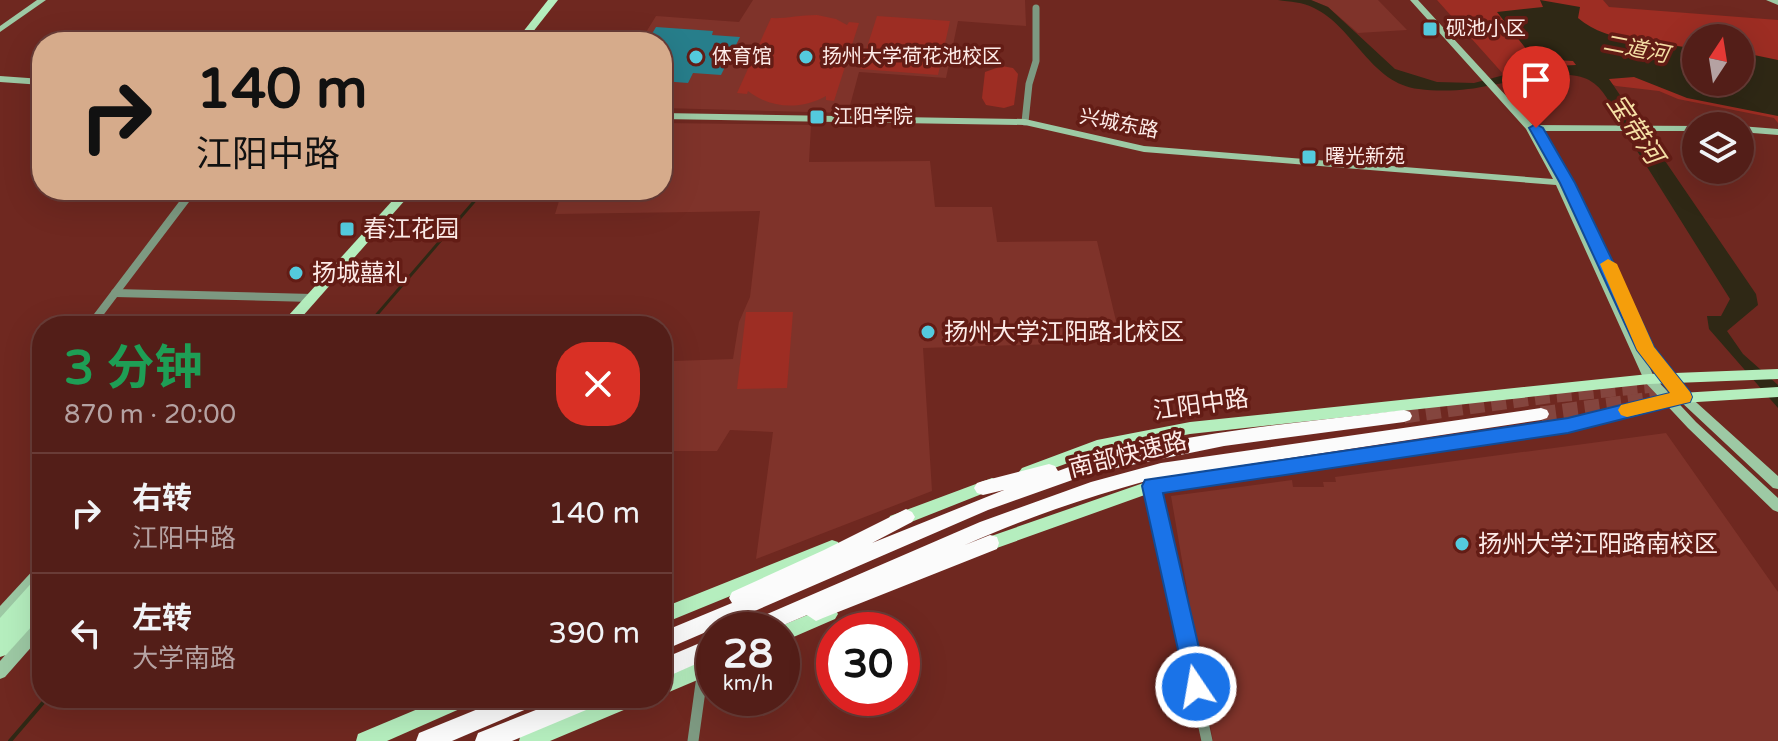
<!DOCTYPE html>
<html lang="zh">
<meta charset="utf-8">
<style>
:root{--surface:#531e18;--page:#5c2b25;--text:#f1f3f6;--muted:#b5a2a2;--line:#693c37}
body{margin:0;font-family:"Varela Round","Noto Sans SC",sans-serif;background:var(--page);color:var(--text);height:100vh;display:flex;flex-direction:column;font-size:30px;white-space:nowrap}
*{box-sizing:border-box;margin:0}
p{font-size:26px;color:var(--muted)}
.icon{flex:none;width:44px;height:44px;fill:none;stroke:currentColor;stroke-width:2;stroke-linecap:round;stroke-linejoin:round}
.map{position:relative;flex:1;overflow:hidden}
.side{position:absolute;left:32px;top:316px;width:640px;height:392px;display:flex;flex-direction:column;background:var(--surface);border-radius:32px;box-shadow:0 8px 32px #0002,0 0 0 2px var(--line)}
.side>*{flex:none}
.top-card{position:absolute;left:32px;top:32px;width:640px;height:168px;border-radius:32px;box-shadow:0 8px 32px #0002,0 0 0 2px var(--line);background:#d6ab8b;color:#111;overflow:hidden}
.needle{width:52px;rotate:12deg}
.controls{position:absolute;left:1682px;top:24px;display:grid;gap:16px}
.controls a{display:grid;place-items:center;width:72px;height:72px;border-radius:50%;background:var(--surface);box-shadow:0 8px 32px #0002,0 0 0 2px var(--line);font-size:40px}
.speed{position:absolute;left:696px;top:612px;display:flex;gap:16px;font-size:40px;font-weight:700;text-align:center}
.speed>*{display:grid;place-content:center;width:104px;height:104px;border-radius:50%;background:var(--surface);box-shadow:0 8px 32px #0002,0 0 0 2px var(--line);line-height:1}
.speed small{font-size:20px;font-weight:400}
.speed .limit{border:12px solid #d22;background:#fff;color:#111}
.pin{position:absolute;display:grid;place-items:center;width:68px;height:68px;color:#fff;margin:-82px -34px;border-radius:50% 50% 50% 0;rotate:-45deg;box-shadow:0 0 8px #0007}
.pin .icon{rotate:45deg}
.me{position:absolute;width:88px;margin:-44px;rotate:348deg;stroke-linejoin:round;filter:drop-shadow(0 0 6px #0008)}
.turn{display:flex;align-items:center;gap:28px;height:168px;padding:0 32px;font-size:36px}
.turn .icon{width:104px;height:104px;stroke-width:2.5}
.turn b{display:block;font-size:56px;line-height:68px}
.round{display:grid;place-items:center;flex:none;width:84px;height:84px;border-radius:32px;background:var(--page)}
.summary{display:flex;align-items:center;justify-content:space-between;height:136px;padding:0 32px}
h1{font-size:48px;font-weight:700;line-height:60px;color:#1e9e55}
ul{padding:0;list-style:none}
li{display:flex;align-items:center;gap:24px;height:120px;padding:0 32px;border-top:2px solid var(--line)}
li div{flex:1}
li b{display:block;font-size:30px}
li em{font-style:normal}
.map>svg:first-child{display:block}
</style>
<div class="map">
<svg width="1778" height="741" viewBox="0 0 1778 741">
<rect width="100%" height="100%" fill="#6f2820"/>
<!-- built -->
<g fill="#7f332a">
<polygon points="753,0 1025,0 1026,26 958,21 946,78 859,72 848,113 662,108 662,42 640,42 656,16 739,22"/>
<polygon points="1311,0 1378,0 1407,30 1358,33 1328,7"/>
<polygon points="662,123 811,125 809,162 930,161 935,207 992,207 997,242 1097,241 1121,342 923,348 932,491 756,559 773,432 730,430 717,451 662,451 662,386 673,361 733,359 739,322 750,297 760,211 555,214 559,201 493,202 501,190 662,190"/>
<polygon points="1666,433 1778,592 1778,741 1213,741 1171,496 1292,480 1293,487 1324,487 1323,482 1336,482 1335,477"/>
</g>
<!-- green -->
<g fill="#9d2d23" fill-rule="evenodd">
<path d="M1437 0H1603L1609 7 1778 20V123L1774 118 1678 99 1659 91 1616 86 1570 66 1534 67 1505 76ZM1696 38H1740V82H1696Z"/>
<path d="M817 15 836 19 847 25 849 22 859 23 834 101 826 100V96C801 110 771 109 748 91L747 94 737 93 771 18C784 19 799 15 817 15Z"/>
<polygon points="877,16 950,21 938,75 860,69"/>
<polygon points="1002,66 1013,68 1018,74 1014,105 1004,108 986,105 982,98 985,72"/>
<polygon points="746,312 793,312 787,388 737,389"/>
</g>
<!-- water -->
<path fill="#2f2815" d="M1278 0H1311L1328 7 1395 69 1437 82 1474 83 1534 67 1576 65 1573 61 1534 59 1497 12 1543 7 1540 0 1580 7 1578 18C1610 45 1657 41 1696 49V82H1740V57L1754 55 1778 60V116L1687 98 1634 77 1609 79 1756 294 1758 305 1727 331 1743 354 1778 385V408L1709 329 1707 316H1721L1730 299 1617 119C1611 105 1604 88 1589 80 1563 65 1498 86 1468 89 1453 91 1434 91 1419 89 1371 84 1354 27 1314 8 1303 2 1290 2 1278 0Z"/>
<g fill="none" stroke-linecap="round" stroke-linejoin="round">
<!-- stream-far1 -->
<polyline stroke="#2f2815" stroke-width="3" points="367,326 484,190"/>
<!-- stream -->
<polyline stroke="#2f2815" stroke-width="4" points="10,741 47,698"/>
</g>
<!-- building -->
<polygon fill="#277e8b" points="656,27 713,31 712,35 740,37 721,75 693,73 688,83 662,81 662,42 647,42"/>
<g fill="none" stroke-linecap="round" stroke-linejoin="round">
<!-- highway-tunnel -->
<g stroke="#84453e" stroke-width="15" stroke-dasharray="15 7" stroke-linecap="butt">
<polyline points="1541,414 1667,397"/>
<polyline points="1404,416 1547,396 1685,382"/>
</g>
<!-- street-far2 -->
<polyline stroke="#7d9981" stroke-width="7" points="1025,122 1029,84 1036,61 1036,8"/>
<!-- street-far1 -->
<g stroke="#7d9981" stroke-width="8">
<polyline points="115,293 312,298"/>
<polyline points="90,326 193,190"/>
</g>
<!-- street -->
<g stroke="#7d9981" stroke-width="11">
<polyline points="1152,486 1207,741"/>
<polyline points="693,741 703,669"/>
</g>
<!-- secondary -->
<g fill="#9dc9a4" fill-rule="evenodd">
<polygon points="37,0 46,0 0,32 0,26"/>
<polygon points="1410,0 1418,0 1533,125 1699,126 1696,126 1696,131 1536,131 1564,180 1573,183 1567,186 1575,204 1579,202 1584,205 1651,348 1687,394 1778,476 1778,489 1773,488 1679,400 1645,357 1654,377 1696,422 1778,498 1778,512 1773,510 1688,428 1645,382 1556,185 1144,152 1025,125 662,119 662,113 1025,119 1144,146 1553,179 1526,129"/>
<polygon points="1766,0 1778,0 1778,5"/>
<polygon points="0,76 42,79 42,85 0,82"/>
<polygon points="1740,126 1778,129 1778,135 1740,132"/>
<polygon points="42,564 42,580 5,621 0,623 0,606 37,566"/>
<polygon points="42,617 42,635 5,677 0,679 0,661 37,619"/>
</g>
<!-- primary -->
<g fill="#b5eebe" fill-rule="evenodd">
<polygon points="548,0 558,0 525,42 515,42"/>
<polygon points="402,190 414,190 294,326 279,326"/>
<polygon points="1778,369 1778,379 1649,384 1190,434 1098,452 1027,478 1022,476 1019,472 1022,468 1097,440 1190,422 1649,374"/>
<polygon points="1778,387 1778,397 1665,404 1568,432 1153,492 980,554 974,552 972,547 974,542 1152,480 1568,420 1665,394"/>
<polygon points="992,478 997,480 1000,484 997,488 896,528 890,526 888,521 890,516"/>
<polygon points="832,540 838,542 840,547 838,552 662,624 662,608"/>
<polygon points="42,576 42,615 6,655 0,657 0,618 36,578"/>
<polygon points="829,606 835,609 838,614 835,619 782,642 782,630 775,630 776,628"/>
<polygon points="714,656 714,673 662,695 662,677"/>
<polygon points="444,698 474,698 471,704 387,741 356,741 358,734"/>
<polygon points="610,698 641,698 638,704 550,741 519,741 521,734"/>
</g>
<!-- highway -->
<g fill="#fbfbfb" fill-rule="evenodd">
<path d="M1541 408 1547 410 1549 414 1547 418 1541 420 1204 471 1202 478 1152 493 1146 491 1143 486 1146 481C1084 498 1023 519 965 545L990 535 997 537 999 543 997 549 823 618 816 621 807 615 772 630H741L744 624 980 522 1091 482 1161 463Z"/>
<path d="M1404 410 1410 412 1412 416 1410 420 1404 422 1224 446 1092 473 988 510 662 651V632L732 603 729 598 732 592 824 550 906 509 912 512 915 517 912 522 872 543 1004 490 983 495 977 493 974 488 977 483 983 481 1049 464 1055 466 1058 471C1164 433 1292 424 1404 410Z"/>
<polygon points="714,637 714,656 662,679 662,659"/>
<polygon points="505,698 539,698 536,705 452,741 416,741 419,733"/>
<polygon points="566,698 601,698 598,705 512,741 475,741 478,733"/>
</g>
</g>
<!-- route -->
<polygon fill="#1a73e8" stroke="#114b97" stroke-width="2" points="1536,124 1543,128 1575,183 1654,347 1690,392 1692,397 1690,402 1568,433 1163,493 1208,687 1205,695 1196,698 1188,695 1142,486 1145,480 1568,418 1670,393 1637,350 1560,183 1529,128"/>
<!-- slow -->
<polygon fill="#f59e0b" points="1608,259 1617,264 1654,347 1690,392 1692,397 1690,402 1627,417 1621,415 1618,410 1621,405 1670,393 1637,350 1600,264"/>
<!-- markers -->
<g fill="#54cadd" stroke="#631c15" stroke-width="3">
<rect x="1422" y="21" width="16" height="16" rx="4"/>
<circle cx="696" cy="57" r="8"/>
<circle cx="806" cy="57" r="8"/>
<rect x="809" y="109" width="16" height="16" rx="4"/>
<rect x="1301" y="149" width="16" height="16" rx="4"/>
<rect x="339" y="221" width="16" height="16" rx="4"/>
<circle cx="296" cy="273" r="8"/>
<circle cx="928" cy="332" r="8"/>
<circle cx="1462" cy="544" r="8"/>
</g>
<g text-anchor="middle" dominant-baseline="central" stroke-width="7" stroke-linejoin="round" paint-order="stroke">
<!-- far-poi labels -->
<g font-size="20" fill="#fdebe8" stroke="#631c15" text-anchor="start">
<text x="1446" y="29">砚池小区</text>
<text x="712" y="57">体育馆</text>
<text x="822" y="57">扬州大学荷花池校区</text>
<text x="833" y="117">江阳学院</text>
<text x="1325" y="157">曙光新苑</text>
</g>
<!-- far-street labels -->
<g font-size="20" fill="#fdebe8" stroke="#631c15">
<text transform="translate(1119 124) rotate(11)">兴城东路</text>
</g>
<!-- far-water labels -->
<g font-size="22" font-style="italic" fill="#f5dfa5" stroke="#631c15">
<text transform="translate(1636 49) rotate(11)">二道河</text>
</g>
<!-- poi labels -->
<g font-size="24" fill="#fdebe8" stroke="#631c15" text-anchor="start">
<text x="363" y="229">春江花园</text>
<text x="312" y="273">扬城囍礼</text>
<text x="944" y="332">扬州大学江阳路北校区</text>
<text x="1478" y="544">扬州大学江阳路南校区</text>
</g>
<!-- street labels -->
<g font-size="24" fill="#fdebe8" stroke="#631c15">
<text transform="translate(1201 405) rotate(-8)">江阳中路</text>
<text transform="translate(1128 455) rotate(-14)">南部快速路</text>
</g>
<!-- water labels -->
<g font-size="26" font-style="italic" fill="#f5dfa5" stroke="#631c15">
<text transform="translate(1635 129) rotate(56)">宝带河</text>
</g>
</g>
</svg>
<div class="controls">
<a><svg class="needle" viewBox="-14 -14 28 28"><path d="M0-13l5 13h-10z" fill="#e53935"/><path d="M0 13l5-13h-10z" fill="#b5a2a2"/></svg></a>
<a><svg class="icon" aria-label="layers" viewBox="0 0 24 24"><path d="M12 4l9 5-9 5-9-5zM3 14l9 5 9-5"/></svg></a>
</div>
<div class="speed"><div>28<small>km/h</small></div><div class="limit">30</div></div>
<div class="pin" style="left:1536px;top:128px;background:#d93025"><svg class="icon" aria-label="arrive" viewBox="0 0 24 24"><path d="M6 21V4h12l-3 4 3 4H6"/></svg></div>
<svg class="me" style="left:1196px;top:687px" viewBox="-20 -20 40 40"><circle r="17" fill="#1a73e8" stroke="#fff" stroke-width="3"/><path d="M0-11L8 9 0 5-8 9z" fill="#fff"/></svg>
<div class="top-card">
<div class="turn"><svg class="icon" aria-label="right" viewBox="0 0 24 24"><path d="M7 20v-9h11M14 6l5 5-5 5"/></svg><div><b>140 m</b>江阳中路</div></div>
</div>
<section class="side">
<div class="summary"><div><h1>3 分钟</h1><p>870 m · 20:00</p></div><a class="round" style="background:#d93025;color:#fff"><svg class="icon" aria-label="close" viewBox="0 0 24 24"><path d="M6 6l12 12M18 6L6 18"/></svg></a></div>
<ul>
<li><svg class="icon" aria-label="right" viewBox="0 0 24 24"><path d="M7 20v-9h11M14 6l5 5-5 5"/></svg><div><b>右转</b><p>江阳中路</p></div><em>140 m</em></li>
<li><svg class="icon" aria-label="left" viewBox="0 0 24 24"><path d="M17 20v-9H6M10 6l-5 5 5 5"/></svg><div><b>左转</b><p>大学南路</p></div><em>390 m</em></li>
</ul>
</section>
</div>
